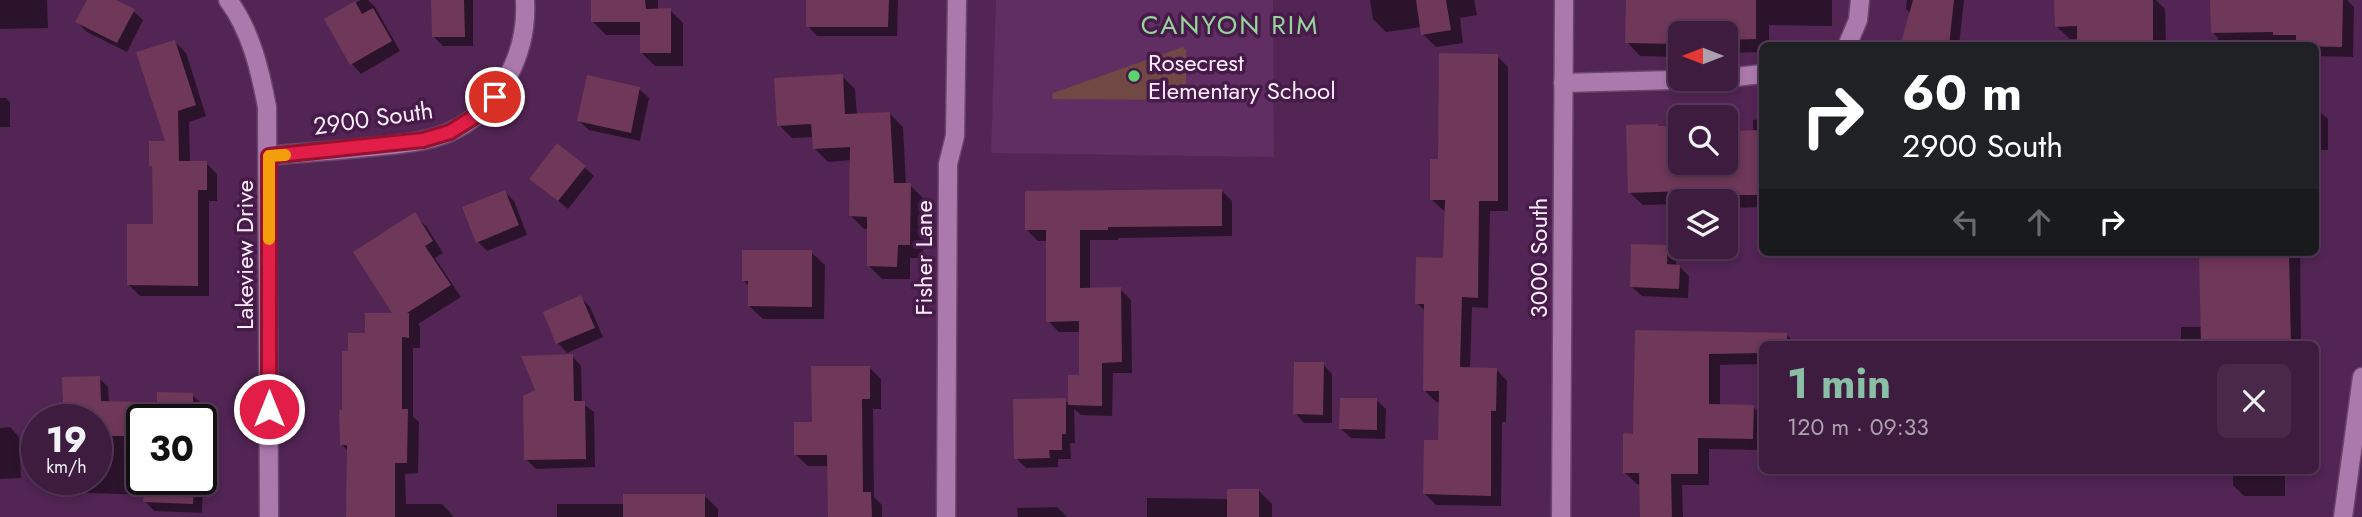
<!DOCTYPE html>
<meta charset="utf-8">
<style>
:root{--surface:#3e1c3f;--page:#49294a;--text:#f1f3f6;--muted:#ada1b0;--line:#573a59;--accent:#8abfa5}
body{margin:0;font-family:Jost,sans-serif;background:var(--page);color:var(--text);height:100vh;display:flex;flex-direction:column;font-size:26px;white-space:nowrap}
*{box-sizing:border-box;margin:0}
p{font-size:23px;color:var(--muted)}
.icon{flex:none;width:38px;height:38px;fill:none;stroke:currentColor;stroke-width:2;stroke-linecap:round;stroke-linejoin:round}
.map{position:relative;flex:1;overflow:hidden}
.side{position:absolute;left:1759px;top:341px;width:560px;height:133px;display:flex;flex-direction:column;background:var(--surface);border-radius:10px;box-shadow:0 4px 10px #0003,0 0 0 2px var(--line)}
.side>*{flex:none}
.hud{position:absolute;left:1759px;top:42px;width:560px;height:214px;border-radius:10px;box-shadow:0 4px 10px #0003,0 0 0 2px var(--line);background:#202124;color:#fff;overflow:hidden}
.needle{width:46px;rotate:270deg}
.tools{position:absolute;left:1668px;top:21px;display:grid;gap:14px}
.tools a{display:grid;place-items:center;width:70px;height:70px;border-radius:10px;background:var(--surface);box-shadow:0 4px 10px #0003,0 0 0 2px var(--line);font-size:35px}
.speed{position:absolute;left:21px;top:404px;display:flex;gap:14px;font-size:35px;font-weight:700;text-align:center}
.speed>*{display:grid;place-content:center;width:91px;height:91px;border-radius:50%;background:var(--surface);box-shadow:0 4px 10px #0003,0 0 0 2px var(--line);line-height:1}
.speed small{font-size:18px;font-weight:400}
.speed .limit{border:4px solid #111;border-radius:10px;background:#fff;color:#111}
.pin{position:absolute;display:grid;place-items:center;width:60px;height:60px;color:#fff;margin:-30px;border:4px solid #fff;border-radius:50%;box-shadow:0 2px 7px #0007}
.me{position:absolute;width:77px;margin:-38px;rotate:0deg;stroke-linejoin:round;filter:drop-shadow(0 0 5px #0008)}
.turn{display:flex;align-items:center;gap:24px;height:147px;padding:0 28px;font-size:32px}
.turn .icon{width:91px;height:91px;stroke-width:2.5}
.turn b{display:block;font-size:49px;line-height:60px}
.lanes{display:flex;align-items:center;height:66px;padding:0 28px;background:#0003;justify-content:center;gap:35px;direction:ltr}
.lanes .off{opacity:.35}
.round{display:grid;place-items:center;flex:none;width:74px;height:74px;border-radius:10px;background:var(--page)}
.head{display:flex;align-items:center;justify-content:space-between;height:119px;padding:0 28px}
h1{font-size:42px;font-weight:700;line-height:52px;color:var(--accent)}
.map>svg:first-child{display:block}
</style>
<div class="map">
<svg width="2362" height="517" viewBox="0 0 2362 517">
<rect width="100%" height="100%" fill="#522554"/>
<!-- built -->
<polygon fill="#602e62" points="996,0 1273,0 1274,157 991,153"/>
<!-- green -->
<polygon fill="#714844" points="1183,47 1186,50 1186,96 1183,100 1054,99 1052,97 1053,93"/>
<!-- shadow -->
<g fill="#0007">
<polygon points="0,0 47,0 48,28 0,29"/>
<polygon points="89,0 113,0 133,11 143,20 127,52 87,32 77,22"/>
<polygon points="361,0 368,0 375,7 400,51 361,74 352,64 326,20"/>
<polygon points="433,0 473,0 473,46 443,46 434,37"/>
<polygon points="593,0 658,0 658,10 670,10 683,23 683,66 655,66 642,53 642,35 606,35 593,22"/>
<polygon points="808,0 898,0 897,36 817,36 808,26"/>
<polygon points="1370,0 1474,0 1477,15 1460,18 1463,43 1436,47 1423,34 1422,27 1386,32 1373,19"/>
<polygon points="1627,0 1832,0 1832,26 1769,25 1769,46 1762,46 1762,52 1726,53 1726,33 1680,33 1680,57 1640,56 1627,42"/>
<polygon points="1907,0 1964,0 1959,46 1902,46 1911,14 1906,9"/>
<polygon points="2056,0 2156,0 2165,9 2166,46 2079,46 2079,39 2070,39 2056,26"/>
<polygon points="2275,0 2347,0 2354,7 2353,57 2315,56 2315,46 2218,46 2218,38 2213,33"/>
<polygon points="175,42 186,53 206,116 189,122 190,163 206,163 217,174 217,201 209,201 209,296 140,296 129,285 155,226 154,169 151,165 168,143"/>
<polygon points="1497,56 1508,67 1508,211 1490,211 1488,308 1472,307 1470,369 1496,369 1507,381 1506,422 1502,422 1501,506 1436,505 1425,494 1440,442 1441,402 1436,402 1425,391 1426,312 1417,303 1445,260 1446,211 1443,210 1431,199 1440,161"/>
<polygon points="842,76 855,89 857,115 890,114 903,127 906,185 910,185 923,198 923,258 910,258 910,279 882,279 869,266 869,229 864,229 851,216 852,160 828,162 814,148 814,137 792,138 779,125"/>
<polygon points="639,89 649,98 640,141 589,130 579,121"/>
<polygon points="0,98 6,98 10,102 10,127 0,127"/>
<polygon points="2315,108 2328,119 2328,150 2315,150"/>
<polygon points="1762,119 1762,207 1733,208 1726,201 1680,201 1680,204 1643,205 1629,192 1680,127 1680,163 1726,163 1726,132 1753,132 1753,120"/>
<polygon points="584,167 594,176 568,209 531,178"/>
<polygon points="1221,190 1232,201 1232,236 1118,238 1118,240 1090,240 1090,290 1120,289 1131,300 1132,373 1113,373 1112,416 1081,415 1074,409 1075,443 1070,443 1071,459 1058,459 1058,467 1026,468 1016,458 1065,400 1070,405 1081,377 1081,332 1059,332 1048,321 1047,241 1038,241 1027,230"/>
<polygon points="505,192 514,201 527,235 487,251 478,242"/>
<polygon points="414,215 426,226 443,253 435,258 461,297 418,324 420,326 420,348 413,348 413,417 419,422 418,473 405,474 406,504 442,504 454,517 348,517 349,452 341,444 350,352 366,335 395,315"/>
<polygon points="1667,246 1676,256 1676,266 1679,266 1689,276 1688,298 1642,296 1632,287"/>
<polygon points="811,252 825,265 824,319 763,319 749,306 749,286 743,280"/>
<polygon points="2201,252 2300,252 2301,345 2181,345 2181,327 2202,327"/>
<polygon points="581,298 590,307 603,337 567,353 558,343"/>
<polygon points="1637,332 1786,334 1796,345 1762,345 1762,364 1720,365 1720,406 1753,407 1762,416 1762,450 1709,449 1709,485 1682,485 1683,517 1641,517 1641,485 1637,484 1625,473 1635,436"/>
<polygon points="572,356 581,366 582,403 594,412 595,467 536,469 526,459 537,391"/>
<polygon points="1323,364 1332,374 1332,423 1304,423 1295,413"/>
<polygon points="869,367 881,379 881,409 873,409 874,497 882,505 882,517 830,517 829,466 808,466 796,455 813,424"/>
<polygon points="99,378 108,387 109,403 159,404 192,395 202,404 201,471 201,420 142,420 142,480 201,480 203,484 202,513 154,511 145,501 145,495 66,492 56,483 56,480 96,480 96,420 76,420 76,415 65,404"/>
<polygon points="1376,400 1386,409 1385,439 1351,438 1341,429"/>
<polygon points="10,427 19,437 21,478 0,479 0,428"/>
<polygon points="2039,471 2085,471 2085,472 2041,473"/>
<polygon points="2230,471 2285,471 2285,496 2244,496 2233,485 2233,474"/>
<polygon points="1259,491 1272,504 1272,517 1147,517 1147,498 1229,499"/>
<polygon points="705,496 718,509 718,517 557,517 557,504 624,504"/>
<polygon points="1057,507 1067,517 1018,517 1017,508"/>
</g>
<!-- building -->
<g fill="#6f3758">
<polygon points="87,0 116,0 135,9 117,43 75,22"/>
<polygon points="431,0 464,0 465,37 432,37"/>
<polygon points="591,0 645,0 646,9 671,8 671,53 640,53 640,22 591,22"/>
<polygon points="806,0 889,0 888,27 806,27"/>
<polygon points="1416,0 1446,0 1451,30 1421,35"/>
<polygon points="1626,0 1756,0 1756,39 1726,40 1726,33 1680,33 1680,44 1625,43"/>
<polygon points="1913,0 1954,0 1949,46 1900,46"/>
<polygon points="2054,0 2153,0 2153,46 2077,46 2077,26 2055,27"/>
<polygon points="2210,0 2343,0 2342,47 2296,46 2296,35 2273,35 2273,32 2211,33"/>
<polygon points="355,1 362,14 373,8 392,41 350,65 324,19"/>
<polygon points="175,40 196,105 178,111 179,161 207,161 207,190 198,190 198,286 127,285 127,224 153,224 152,166 149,166 149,141 165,141 136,52"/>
<polygon points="1439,53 1498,54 1498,201 1479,201 1478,298 1462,297 1460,367 1497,368 1496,411 1491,411 1491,496 1423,494 1424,440 1438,440 1439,391 1423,391 1424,304 1415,304 1416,257 1443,258 1445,200 1430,200 1430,159 1438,159"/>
<polygon points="843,74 845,114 890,112 894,183 911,183 910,245 898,245 897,267 867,266 867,217 849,216 850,147 813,149 811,124 777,126 774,78"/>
<polygon points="587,75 640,87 631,133 577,121"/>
<polygon points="1658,124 1658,126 1680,126 1680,163 1726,163 1726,131 1762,130 1762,195 1718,195 1718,190 1628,193 1626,125"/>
<polygon points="557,143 586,166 558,201 529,179"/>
<polygon points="1222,189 1222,226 1108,227 1108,230 1080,230 1080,288 1121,287 1122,362 1102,363 1102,406 1068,405 1068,375 1079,375 1079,321 1046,322 1046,230 1025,230 1025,191"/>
<polygon points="505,190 519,225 476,243 462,207"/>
<polygon points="415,212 433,241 425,246 451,285 407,313 409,313 409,338 402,337 402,409 408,409 407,463 395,463 395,517 346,517 347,445 340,445 339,410 342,410 342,351 348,351 348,333 365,333 365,313 392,313 353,252"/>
<polygon points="1631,244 1668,245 1667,264 1680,265 1679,289 1630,287"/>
<polygon points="742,250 812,250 812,307 748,306 748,281 742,281"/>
<polygon points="2289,253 2291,345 2201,345 2199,254"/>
<polygon points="581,295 595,328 556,344 543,312"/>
<polygon points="1635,330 1787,333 1787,345 1762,345 1762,353 1709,354 1709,404 1754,405 1753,439 1698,438 1698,474 1671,474 1672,517 1640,517 1639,473 1623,473 1623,433 1633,434"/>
<polygon points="573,354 574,401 585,401 586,459 524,460 523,396 535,390 521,356"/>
<polygon points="1294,362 1324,362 1323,415 1293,414"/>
<polygon points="811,366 870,366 870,399 862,399 863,492 871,492 872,517 828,517 827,455 794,455 794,422 812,422"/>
<polygon points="100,376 101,401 142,402 142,436 96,436 96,420 74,420 73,405 63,405 62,377"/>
<polygon points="157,392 193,393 193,420 157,420"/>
<polygon points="1066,398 1066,434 1062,434 1062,450 1049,450 1050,458 1014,459 1013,399"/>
<polygon points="1340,398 1377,398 1377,430 1339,429"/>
<polygon points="144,480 194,480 193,504 143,502"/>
<rect x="1227" y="489" width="32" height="28"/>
<rect x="623" y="494" width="82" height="23"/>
</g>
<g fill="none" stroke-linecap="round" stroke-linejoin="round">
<!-- street casing -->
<g stroke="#6a456c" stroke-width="21">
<g id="street">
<path d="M228 0C251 31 260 70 267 107L269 517"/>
<polyline points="1847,46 1858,20 1860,0"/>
<polyline points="1726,78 1762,74"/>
<polyline points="1563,83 1710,79"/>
<path d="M269 156C299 153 329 151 360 148 389 145 422 144 450 132 500 109 528 54 525 0"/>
<polyline points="946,517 948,164 955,136 957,0"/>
<polyline points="1561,517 1564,0"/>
<polyline points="2343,517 2362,377"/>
</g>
</g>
<!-- street -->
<use href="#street" stroke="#ac79ad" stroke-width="18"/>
</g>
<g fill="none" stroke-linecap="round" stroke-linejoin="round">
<!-- route casing -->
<g stroke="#92132f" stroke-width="18">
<polyline id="route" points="269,409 269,156 423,140 450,132 474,117 495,97"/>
</g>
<!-- route -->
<use href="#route" stroke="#e11d48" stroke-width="12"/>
<!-- slow -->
<polyline stroke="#f59e0b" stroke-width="12" points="269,239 269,156 285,155"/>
</g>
<!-- markers -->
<circle fill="#5ed56c" stroke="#471b49" stroke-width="2.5" cx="1134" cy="76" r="7"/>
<g text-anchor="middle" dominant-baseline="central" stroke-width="7" stroke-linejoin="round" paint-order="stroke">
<!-- poi labels -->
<g font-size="24" fill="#feedfd" stroke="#471b49" text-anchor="start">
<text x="1148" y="62">Rosecrest<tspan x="1148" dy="28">Elementary School</tspan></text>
</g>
<!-- street labels -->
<g font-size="24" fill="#feedfd" stroke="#471b49">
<text transform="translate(373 118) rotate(-8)">2900 South</text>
<text transform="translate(244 255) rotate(-90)">Lakeview Drive</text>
<text transform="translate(923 258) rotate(-90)">Fisher Lane</text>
<text transform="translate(1538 258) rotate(-90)">3000 South</text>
</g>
<!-- neighbourhood labels -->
<g font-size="26" letter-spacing="2" fill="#97d39a" stroke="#471b49">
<text x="1230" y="25">CANYON RIM</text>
</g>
</g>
</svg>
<div class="tools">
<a><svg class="needle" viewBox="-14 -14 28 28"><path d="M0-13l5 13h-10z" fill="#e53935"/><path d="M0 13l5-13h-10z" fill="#ada1b0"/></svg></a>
<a><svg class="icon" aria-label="search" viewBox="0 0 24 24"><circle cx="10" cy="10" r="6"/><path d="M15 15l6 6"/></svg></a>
<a><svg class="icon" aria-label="layers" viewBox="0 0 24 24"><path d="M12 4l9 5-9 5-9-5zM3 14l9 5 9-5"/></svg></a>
</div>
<div class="speed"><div>19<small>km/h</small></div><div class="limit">30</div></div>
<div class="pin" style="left:495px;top:97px;background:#d93025"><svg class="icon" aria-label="arrive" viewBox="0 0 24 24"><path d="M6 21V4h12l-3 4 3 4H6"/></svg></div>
<svg class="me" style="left:269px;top:409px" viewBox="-20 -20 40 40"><circle r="17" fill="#e11d48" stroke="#fff" stroke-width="3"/><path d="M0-11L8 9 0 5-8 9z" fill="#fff"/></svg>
<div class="hud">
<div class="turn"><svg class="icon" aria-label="right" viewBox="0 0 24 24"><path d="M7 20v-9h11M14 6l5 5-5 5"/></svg><div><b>60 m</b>2900 South</div></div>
<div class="lanes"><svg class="icon off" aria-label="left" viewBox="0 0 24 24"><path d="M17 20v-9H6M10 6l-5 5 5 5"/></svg><svg class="icon off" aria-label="ahead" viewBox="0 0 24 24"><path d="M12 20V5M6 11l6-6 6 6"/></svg><svg class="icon" aria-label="right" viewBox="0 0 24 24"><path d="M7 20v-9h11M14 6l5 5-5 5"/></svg></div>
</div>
<section class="side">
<div class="head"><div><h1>1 min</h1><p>120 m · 09:33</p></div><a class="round"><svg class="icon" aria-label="close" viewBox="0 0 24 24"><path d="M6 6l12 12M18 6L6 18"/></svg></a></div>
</section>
</div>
